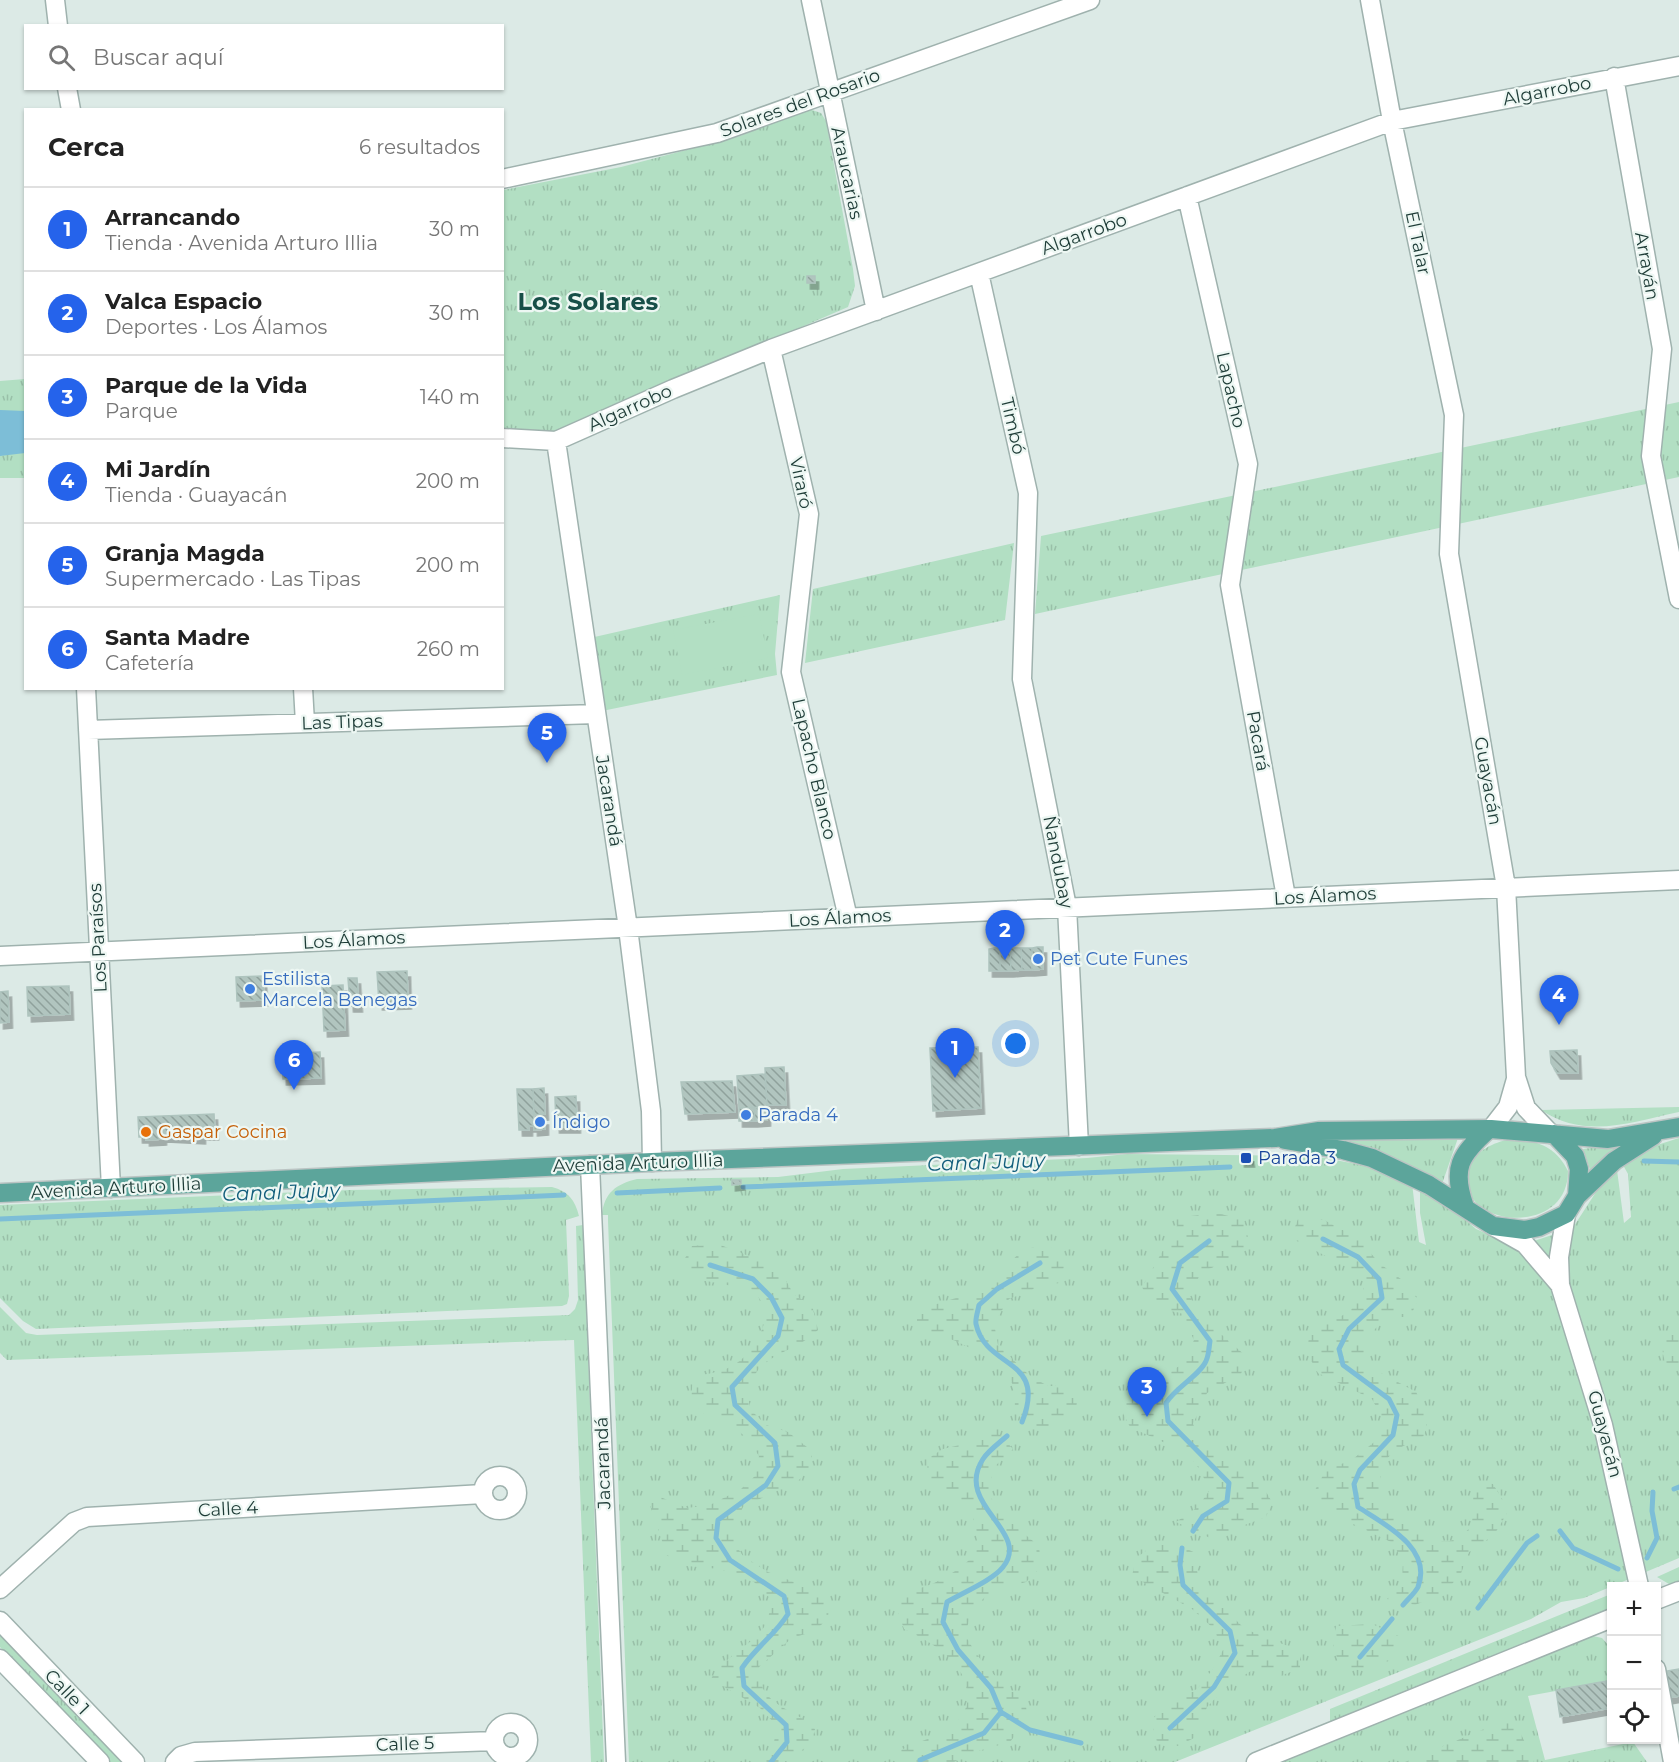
<!DOCTYPE html>
<html lang="es">
<meta charset="utf-8">
<style>
:root{--surface:#fff;--page:#f2f2f2;--text:#222;--muted:#767676;--line:#e0e0e0;--accent:#2563eb}
body{margin:0;font-family:Montserrat,sans-serif;background:var(--page);color:var(--text)}
.controls{position:absolute;right:18px;bottom:18px;display:grid;overflow:hidden;border-radius:0px;box-shadow:0 2px 4px #0004}
.controls button{width:54px;height:54px;display:grid;place-items:center;padding:0;border:0;border-bottom:2px solid var(--line);background:var(--surface);color:var(--text);font:30px sans-serif}
.you{position:absolute;left:1016px;top:1044px;width:21px;height:21px;margin:-15px;border:4px solid #fff;border-radius:50%;background:#1a73e8;box-shadow:0 0 0 9px #1a73e833}
.badge{display:grid;place-items:center;width:39px;height:39px;border-radius:50%;background:var(--accent);color:#fff;font-size:20px;font-weight:700}
.pin{position:absolute;translate:-50% -50px;filter:drop-shadow(0 2px 3px #0008)}
.pin::after{content:'';position:absolute;top:32px;width:21px;height:18px;background:inherit;clip-path:polygon(0 0,100% 0,50% 100%)}
.list{margin:0;padding:0;list-style:none}
h2{display:flex;justify-content:space-between;align-items:center;height:78px;margin:0;padding:0 24px;font-size:26px}
h2 small{font-size:20px;font-weight:400;color:var(--muted)}
.list li{display:grid;grid-template-columns:39px 1fr auto;gap:18px;align-items:center;box-sizing:border-box;height:84px;padding:0 24px;border-top:2px solid var(--line)}
.list b{display:block;font-size:22px;white-space:nowrap}
.list p{margin:0;font-size:20px;white-space:nowrap;color:var(--muted)}
.list em{font-size:20px;font-style:normal;color:var(--muted)}
.icon{flex:none;width:33px;height:33px;fill:none;stroke:currentColor;stroke-width:2;stroke-linecap:round;stroke-linejoin:round}
.map{position:relative;flex:none;width:1679px;height:1762px;overflow:hidden}
.search{position:absolute;background:var(--surface);box-shadow:0 2px 4px #0004;left:24px;top:24px;width:480px;height:66px;display:flex;align-items:center;gap:15px;box-sizing:border-box;padding:0 21px;border-radius:0px;color:var(--muted);font-size:22px}
.panel{position:absolute;background:var(--surface);box-shadow:0 2px 4px #0004;left:24px;top:108px;width:480px;height:582px;border-radius:0px}
.map>svg:first-child{display:block}
</style>
<div class="map">
<svg width="1679" height="1762" viewBox="0 0 1679 1762">
<defs>
<pattern id="grass-tufts" width="24" height="20" patternUnits="userSpaceOnUse" patternTransform="scale(1.5)"><rect width="24" height="20" fill="#b2dfc3"/><path d="M3 7l-1-3M5 7V3M7 7l1-3M15 17l-1-3M17 17v-4M19 17l1-3" fill="none" stroke="#99c0a8"/></pattern>
<pattern id="wetland-marsh" width="20" height="14" patternUnits="userSpaceOnUse" patternTransform="scale(1.5)"><rect width="20" height="14" fill="#b2dfc3"/><path d="M1 5h8M5 5V1M11 12h8M15 12V8" fill="none" stroke="#99c0a8"/></pattern>
<pattern id="building-back-hatch" width="6" height="6" patternUnits="userSpaceOnUse" patternTransform="scale(1.5)"><rect width="6" height="6" fill="#b1c5bf"/><path d="M-1 5l2 2M0 0l6 6M5-1l2 2" fill="none" stroke="#8fa19c"/></pattern>
<filter id="shadow"><feDropShadow dx="3.5" dy="6" stdDeviation="0" flood-color="#0004"/></filter>
</defs>
<rect width="100%" height="100%" fill="#dceae6"/>
<path fill="url(#grass-tufts)" d="M809,109L821,113L826,121L853,269L855,286L848,307L574,425L551,432H503V190L621,167L740,136Z
M25,379V478H0V381Z
M1679,402V477L1035,614L1041,536Z
M1014,543L1005,620L805,663L813,589Z
M780,595L775,654L777,675L602,711L590,638Z
M1679,1107V1112C1631,1122 1586,1140 1541,1110Z
M1458,1138L1442,1184L1410,1165L1337,1139Z
M1679,1138V1558L1584,1598L1561,1602L1531,1619L1175,1762H629L608,1221V1215H602C604,1193 616,1184 637,1179L778,1177L843,1169L1087,1158L1127,1154L1314,1156L1377,1168L1412,1183L1419,1242L1426,1245L1420,1213V1187L1453,1209L1476,1229L1516,1246L1543,1273L1569,1242L1574,1226L1596,1192L1617,1170L1624,1223L1631,1217L1628,1174L1623,1165L1651,1147Z
M1510,1139C1536,1140 1556,1146 1568,1171C1568,1242 1447,1225 1470,1167C1476,1150 1493,1143 1510,1139Z
M1620,1144L1624,1146L1591,1172L1583,1149Z
M552,1187C568,1191 575,1200 579,1216L566,1220L569,1296L567,1304L562,1306L36,1329L23,1321L0,1298V1205L349,1190Z
M583,1225L604,1762H591L574,1340L7,1360L0,1353V1307L26,1333L37,1335L569,1315L575,1309L578,1300L576,1226Z
M1552,1235V1257L1549,1258L1534,1241Z
M1679,1567V1583L1669,1584L1657,1577Z
M1611,1594V1610L1330,1726V1709Z
M0,1634L123,1762H109L0,1647Z
M1593,1636L1602,1638L1611,1648V1681L1528,1696L1545,1760L1633,1742L1647,1762H1277Z"/>
<path fill="url(#wetland-marsh)" d="M1217,1213L1244,1220L1249,1242L1238,1257L1204,1271L1188,1292L1197,1313L1247,1357L1241,1374L1207,1393L1193,1424L1203,1446L1262,1485L1272,1502L1266,1517L1210,1538L1176,1522L1198,1507L1209,1491L1201,1471L1187,1453L1130,1427L1120,1407L1134,1389L1157,1381L1185,1362L1194,1340L1181,1313L1153,1308L1142,1287L1182,1217Z
M1299,1216L1324,1220L1358,1238L1379,1263L1405,1282L1418,1300L1410,1317H1387L1365,1339V1364L1416,1392L1429,1416L1424,1436C1384,1454 1378,1459 1380,1505C1396,1519 1434,1552 1458,1538C1463,1535 1467,1530 1472,1526L1474,1482L1493,1484L1509,1510L1494,1535L1469,1552L1460,1576L1442,1594L1415,1605L1387,1599L1402,1584L1403,1560L1391,1542L1332,1514L1314,1492L1325,1471L1353,1459L1378,1439L1382,1418L1372,1399L1318,1373L1307,1353L1310,1329C1338,1318 1357,1315 1365,1283L1349,1268L1291,1238Z
M718,1244L779,1268L794,1295L812,1305L818,1330C803,1346 781,1350 763,1365C756,1370 752,1381 747,1388L750,1409L766,1425L788,1432L812,1451V1465L799,1480L743,1507L735,1525V1544L743,1556L768,1572L815,1590L829,1604L828,1618L815,1631L792,1638L759,1667C757,1707 794,1707 815,1729L811,1744L784,1762H763L774,1742L777,1726L760,1708L711,1679C725,1655 753,1646 766,1624C769,1618 770,1607 772,1600L754,1582L720,1569L687,1566L666,1555C661,1533 650,1514 648,1492L687,1508L710,1505L741,1489L755,1476L759,1456L747,1438L728,1423L705,1415L691,1400L693,1377C704,1374 716,1373 726,1369C750,1359 764,1334 767,1309L753,1290L696,1279L684,1269V1260L692,1246Z
M1040,1245L1057,1249L1065,1265L1059,1283L1039,1287L1009,1299L994,1323L998,1345L1030,1376L1048,1386H1067L1077,1401L1075,1417L1060,1425L1039,1431L1015,1413C1015,1401 1015,1387 1009,1376C1002,1364 966,1345 953,1340C940,1336 929,1335 917,1328V1310L969,1294L1003,1270L1021,1251Z
M1679,1325V1365H1667C1658,1347 1663,1338 1679,1325Z
M991,1425L1013,1449L992,1469L990,1497L1016,1527L1039,1546L1041,1567L1026,1582L991,1592L973,1608L965,1634C979,1663 999,1682 1025,1701L1028,1719L1010,1742L971,1753L954,1762H900L901,1750C916,1742 934,1738 948,1729C956,1725 965,1713 967,1704C972,1665 935,1644 904,1629L895,1603L905,1591C933,1588 955,1573 976,1554C981,1513 964,1497 928,1479L927,1459L943,1449L972,1442Z
M1174,1543L1200,1555L1197,1570L1199,1584L1245,1629L1300,1651V1669L1282,1675L1251,1671L1228,1685L1207,1707L1196,1737L1178,1746L1154,1740L1153,1719L1166,1703L1197,1689L1213,1669L1223,1650L1213,1628L1192,1609L1132,1576L1136,1558L1154,1545Z
M1372,1624L1405,1639L1392,1660L1360,1670L1341,1669L1333,1648L1336,1626Z
M1513,1717L1534,1762H1405Z"/>
<path fill="#b2dfc3" d="M759,614L768,658L682,675L673,630Z"/>
<path fill="#7dbed7" d="M0,410L25,411V453L0,456Z"/>
<g fill="none" stroke-linecap="round" stroke-linejoin="round">
<path stroke="#7dbed7" stroke-width="5" d="M1644,1161L1679,1162
M743,1187L1230,1167
M617,1193L720,1188
M0,1219L564,1195
M1323,1239L1358,1257L1379,1279L1382,1298L1349,1329L1339,1349L1343,1365L1389,1399L1397,1415L1393,1435L1360,1470L1354,1484L1358,1507C1384,1524 1433,1548 1418,1587C1415,1593 1407,1600 1403,1605
M710,1265L753,1279L771,1297L782,1318L778,1336L732,1387L735,1405L775,1443L778,1466L766,1485L718,1520L716,1538L730,1560L784,1596L788,1614C775,1635 756,1647 742,1668L744,1686L786,1725L787,1742L771,1762
M1022,1422C1048,1357 986,1370 976,1324C975,1319 978,1311 979,1305L997,1289L1040,1263
M1674,1489L1679,1487
M1193,1531L1203,1516L1227,1501L1229,1483L1168,1421L1166,1403C1176,1387 1200,1375 1206,1361C1209,1355 1209,1347 1210,1341L1172,1289L1180,1263L1209,1241
M1560,1531L1573,1548L1618,1569
M1647,1558L1657,1538L1652,1511L1653,1492
M1478,1608L1527,1543L1537,1536
M1360,1657L1392,1619
M1001,1712L1030,1730L1081,1743
M1170,1728L1214,1687L1235,1653L1230,1631L1183,1585L1180,1565L1182,1548
M920,1760L984,1733L1001,1712L991,1688L958,1650L943,1622L947,1602C962,1593 993,1580 1003,1567C1032,1531 953,1505 983,1459C988,1451 999,1443 1007,1436"/>
</g>
<path fill="url(#building-back-hatch)" stroke="#aec4be" stroke-width="1.5" filter="url(#shadow)" d="M807,276H815V283H807Z
M1037,947H1043V969L1032,970V948Z
M994,948H1000V971H989V949Z
M1000,948H1010L1011,971H1000Z
M1010,948H1021L1022,970L1011,971Z
M1021,948H1032V970H1022Z
M407,971L408,1003L379,1004L377,972Z
M263,976L264,1000L237,1001L236,977Z
M348,978H357L359,1006H350Z
M343,985L345,1030L324,1031L322,986Z
M69,986L70,1014L28,1016L27,987Z
M8,991L9,1022L0,1023V992Z
M978,1047L981,1108L933,1111L930,1048Z
M1577,1050L1578,1073H1557L1551,1063L1550,1051Z
M320,1052L321,1078L283,1079L282,1054Z
M784,1067L786,1105H767L765,1068Z
M765,1074L767,1107L739,1108L737,1076Z
M732,1081L735,1112L685,1114L681,1082Z
M544,1088L545,1114L534,1115L533,1089Z
M517,1089H533L534,1126H529V1130H519Z
M576,1096L577,1127H556L555,1097Z
M767,1107V1120L755,1121L754,1108Z
M739,1108H754L755,1121H739Z
M214,1114L215,1134H202V1138L163,1136V1139L146,1140V1137H139L138,1117Z
M534,1119H545V1129L534,1130Z
M1241,1156H1250L1251,1161H1241Z
M732,1180H741V1184L732,1185Z
M1679,1669V1696L1656,1700V1673Z
M1606,1681L1611,1708L1560,1717L1556,1690Z
M1606,1681H1612V1708H1611Z"/>
<g fill="none" stroke-linecap="round" stroke-linejoin="round">
<g stroke="#9fb2ae" stroke-width="21">
<path id="minor" d="M55,0L58,26
M811,0L876,311
M1370,0L1392,121L1454,415L1449,554L1506,887L1516,1077L1526,1108L1551,1134
M1614,77L1662,349L1651,456L1679,599
M67,88L71,110
M502,179L717,133L1090,0
M1187,196L1248,464L1230,585L1286,897
M979,273L1028,493L1022,679L1067,907L1079,1146
M771,349L809,514L791,672L848,918
M502,438L556,441L673,389L771,349L1392,121L1679,66
M556,441L628,928L651,1111L652,1162
M86,688L111,1188
M303,688L305,723
M88,730L596,714
M0,956L1679,880
M1491,1129L1508,1107L1516,1079
M590,1165L616,1762
M1566,1214L1559,1257L1560,1285L1603,1425L1639,1586
M1493,1226L1525,1244L1560,1285
M483 1493a17 17 0 1 1 34 0a17 17 0 1 1-34 0Z
M0,1589L74,1522L87,1517L483,1494
M1656,1600L1679,1591
M0,1621L135,1762
M0,1659L100,1762
M1656,1669L1673,1762
M494 1740a17 17 0 1 1 34 0a17 17 0 1 1-34 0Z
M175,1762L181,1756L195,1752L494,1741
M1256,1762L1612,1618"/>
</g>
<g stroke="#bbc4c3" stroke-width="21">
<path id="major" d="M1285,1140L1343,1150L1372,1158L1429,1185L1493,1226L1525,1230L1539,1227L1566,1214L1577,1196L1579,1169L1575,1156L1554,1134
M0,1193L652,1162L1275,1138L1319,1131L1491,1129L1608,1139L1679,1127
M1577,1196L1614,1161L1653,1136
M1465,1207C1451,1168 1460,1155 1489,1129"/>
</g>
<use href="#minor" stroke="#fff" stroke-width="18"/>
<use href="#major" stroke="#5ca59b" stroke-width="18"/>
</g>
<g fill="#3f7fe0" stroke="#edf7f3" stroke-width="2">
<circle cx="1038" cy="959" r="6"/>
<circle cx="250" cy="989" r="6"/>
<circle cx="746" cy="1115" r="6"/>
<circle cx="540" cy="1122" r="6"/>
</g>
<circle fill="#e8710a" stroke="#edf7f3" stroke-width="2" cx="146" cy="1132" r="6"/>
<rect fill="#1a4fb4" stroke="#edf7f3" stroke-width="2" x="1240" y="1152" width="12" height="12" rx="3"/>
<g text-anchor="middle" stroke-width="4.5" stroke-linejoin="round" paint-order="stroke">
<g font-size="18" fill="#1d3b36" stroke="#edf7f3">
<text transform="translate(1547 91) rotate(-11)" y="6">Algarrobo</text>
<text transform="translate(800 103) rotate(-20)" y="6">Solares del Rosario</text>
<text transform="translate(847 173) rotate(78)" y="6">Araucarias</text>
<text transform="translate(1084 234) rotate(-20)" y="6">Algarrobo</text>
<text transform="translate(1418 243) rotate(78)" y="6">El Talar</text>
<text transform="translate(1647 266) rotate(80)" y="6">Arrayán</text>
<text transform="translate(1231 390) rotate(77)" y="6">Lapacho</text>
<text transform="translate(630 408) rotate(-24)" y="6">Algarrobo</text>
<text transform="translate(1013 426) rotate(77)" y="6">Timbó</text>
<text transform="translate(801 483) rotate(78)" y="6">Viraró</text>
<text transform="translate(342 722) rotate(-2)" y="6">Las Tipas</text>
<text transform="translate(1258 741) rotate(80)" y="6">Pacará</text>
<text transform="translate(814 769) rotate(77)" y="6">Lapacho Blanco</text>
<text transform="translate(1488 781) rotate(80)" y="6">Guayacán</text>
<text transform="translate(609 801) rotate(81)" y="6">Jacarandá</text>
<text transform="translate(1058 862) rotate(79)" y="6">Ñandubay</text>
<text transform="translate(1325 896) rotate(-3)" y="6">Los Álamos</text>
<text transform="translate(840 918) rotate(-3)" y="6">Los Álamos</text>
<text transform="translate(98 938) rotate(-93)" y="6">Los Paraísos</text>
<text transform="translate(354 940) rotate(-3)" y="6">Los Álamos</text>
<text transform="translate(638 1163) rotate(-2)" y="6">Avenida Arturo Illia</text>
<text transform="translate(116 1188) rotate(-3)" y="6">Avenida Arturo Illia</text>
<text transform="translate(1605 1434) rotate(75)" y="6">Guayacán</text>
<text transform="translate(603 1463) rotate(-92)" y="6">Jacarandá</text>
<text transform="translate(228 1509) rotate(-3)" y="6">Calle 4</text>
<text transform="translate(67 1692) rotate(46)" y="6">Calle 1</text>
<text transform="translate(405 1744) rotate(-2)" y="6">Calle 5</text>
</g>
<g font-size="18" fill="#366cbe" stroke="#edf7f3" text-anchor="start">
<text x="1050" y="965">Pet Cute Funes</text>
<text x="262" y="985">Estilista<tspan x="262" dy="21">Marcela Benegas</tspan></text>
<text x="758" y="1121">Parada 4</text>
<text x="552" y="1128">Índigo</text>
</g>
<g font-size="18" fill="#c56008" stroke="#edf7f3" text-anchor="start">
<text x="158" y="1138">Gaspar Cocina</text>
</g>
<g font-size="18" fill="#164399" stroke="#edf7f3" text-anchor="start">
<text x="1258" y="1164">Parada 3</text>
</g>
<g font-size="20" font-style="italic" fill="#125e7c" stroke="#edf7f3">
<text transform="translate(986 1162) rotate(-2)" y="7">Canal Jujuy</text>
<text transform="translate(281 1192) rotate(-2)" y="7">Canal Jujuy</text>
</g>
<g font-size="24" font-weight="bold" fill="#174f48" stroke="#edf7f3">
<text x="588" y="310">Los Solares</text>
</g>
</g>
</svg>
<div class="controls">
<button>+</button>
<button>−</button>
<button><svg class="icon" aria-label="locate" viewBox="0 0 24 24"><circle cx="12" cy="12" r="6"/><path d="M12 2v4M12 18v4M2 12h4M18 12h4"/></svg></button>
</div>
<div class="you"></div>
<div class="pin badge" style="left:955px;top:1078px">1</div>
<div class="pin badge" style="left:1005px;top:960px">2</div>
<div class="pin badge" style="left:1147px;top:1417px">3</div>
<div class="pin badge" style="left:1559px;top:1025px">4</div>
<div class="pin badge" style="left:547px;top:763px">5</div>
<div class="pin badge" style="left:294px;top:1090px">6</div>
<div class="search"><svg class="icon" aria-label="search" viewBox="0 0 24 24"><circle cx="10" cy="10" r="6"/><path d="M15 15l6 6"/></svg>Buscar aquí</div>
<section class="panel">
<h2>Cerca<small>6 resultados</small></h2>
<ul class="list">
<li><span class="badge">1</span><div><b>Arrancando</b><p>Tienda · Avenida Arturo Illia</p></div><em>30 m</em></li>
<li><span class="badge">2</span><div><b>Valca Espacio</b><p>Deportes · Los Álamos</p></div><em>30 m</em></li>
<li><span class="badge">3</span><div><b>Parque de la Vida</b><p>Parque</p></div><em>140 m</em></li>
<li><span class="badge">4</span><div><b>Mi Jardín</b><p>Tienda · Guayacán</p></div><em>200 m</em></li>
<li><span class="badge">5</span><div><b>Granja Magda</b><p>Supermercado · Las Tipas</p></div><em>200 m</em></li>
<li><span class="badge">6</span><div><b>Santa Madre</b><p>Cafetería</p></div><em>260 m</em></li>
</ul>
</section>
</div>
